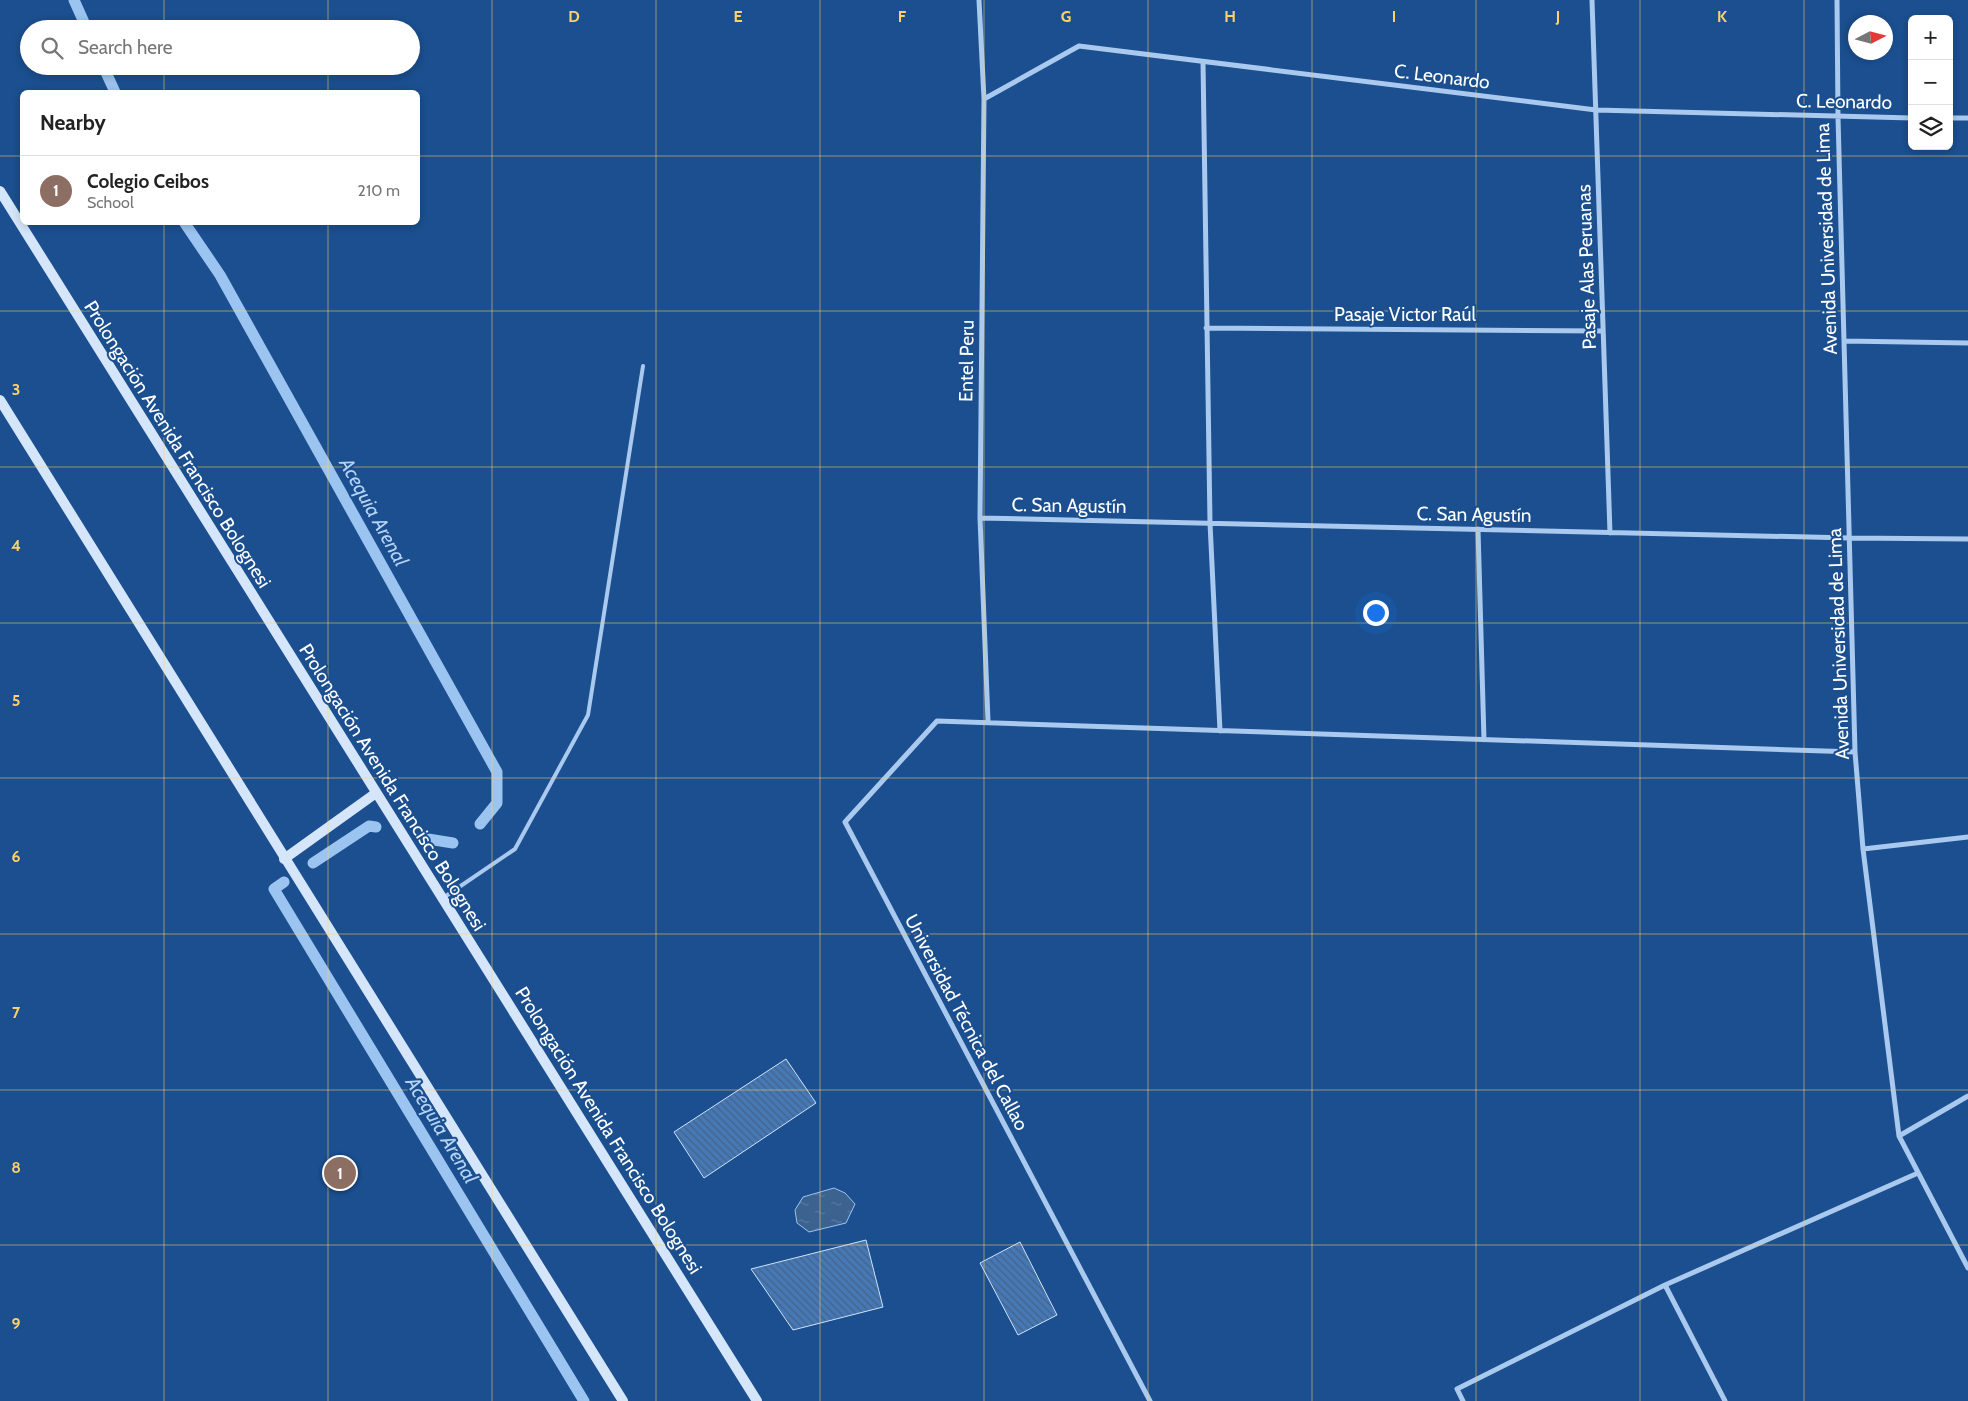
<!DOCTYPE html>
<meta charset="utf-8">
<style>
:root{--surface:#fff;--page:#f2f2f2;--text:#222;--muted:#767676;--line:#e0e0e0;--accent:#db2777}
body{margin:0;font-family:Cabin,sans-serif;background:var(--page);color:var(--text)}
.controls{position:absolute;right:15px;top:15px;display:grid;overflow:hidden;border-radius:8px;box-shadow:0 2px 8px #0003}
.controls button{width:45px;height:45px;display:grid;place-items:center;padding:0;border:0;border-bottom:1px solid var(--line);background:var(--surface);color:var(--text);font:25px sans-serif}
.compass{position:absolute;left:1848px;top:15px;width:45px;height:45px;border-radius:50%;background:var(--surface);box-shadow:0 2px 8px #0003;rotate:84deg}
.you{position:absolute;left:1375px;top:612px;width:18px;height:18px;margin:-12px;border:4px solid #fff;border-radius:50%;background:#1a73e8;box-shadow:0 0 0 8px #1a73e833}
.badge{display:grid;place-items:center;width:32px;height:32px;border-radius:50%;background:var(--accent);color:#fff;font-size:16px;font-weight:700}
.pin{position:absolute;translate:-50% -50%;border:2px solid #fff;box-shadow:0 1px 5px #0006}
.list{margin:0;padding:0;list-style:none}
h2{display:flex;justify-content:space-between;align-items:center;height:65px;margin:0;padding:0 20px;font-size:21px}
h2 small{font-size:16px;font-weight:400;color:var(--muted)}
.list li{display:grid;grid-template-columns:32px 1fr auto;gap:15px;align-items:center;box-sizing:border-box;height:70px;padding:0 20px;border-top:1px solid var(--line)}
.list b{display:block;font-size:19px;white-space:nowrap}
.list p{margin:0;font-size:16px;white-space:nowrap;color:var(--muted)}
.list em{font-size:16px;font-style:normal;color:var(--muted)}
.icon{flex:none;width:28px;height:28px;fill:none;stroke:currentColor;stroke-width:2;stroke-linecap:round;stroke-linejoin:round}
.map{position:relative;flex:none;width:1968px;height:1401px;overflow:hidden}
.search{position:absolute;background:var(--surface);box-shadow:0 2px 8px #0003;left:20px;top:20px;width:400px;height:55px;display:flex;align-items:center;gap:12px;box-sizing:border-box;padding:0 18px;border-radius:28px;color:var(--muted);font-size:19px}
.panel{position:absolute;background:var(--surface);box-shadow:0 2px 8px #0003;left:20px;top:90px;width:400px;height:135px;border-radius:8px}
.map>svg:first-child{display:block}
</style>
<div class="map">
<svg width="1968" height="1401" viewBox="0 0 1968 1401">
<defs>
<pattern id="water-ripples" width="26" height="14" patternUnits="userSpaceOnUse" patternTransform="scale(1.25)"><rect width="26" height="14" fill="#3c6290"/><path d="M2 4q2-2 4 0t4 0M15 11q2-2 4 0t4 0" fill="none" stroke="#597aa1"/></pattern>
<pattern id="building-back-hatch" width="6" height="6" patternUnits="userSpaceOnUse" patternTransform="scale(1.25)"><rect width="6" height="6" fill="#4478b7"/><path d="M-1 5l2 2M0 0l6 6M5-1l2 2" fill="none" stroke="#486282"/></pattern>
</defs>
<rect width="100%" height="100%" fill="#1b4f8f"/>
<path fill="url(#water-ripples)" stroke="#9cc4f0" d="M834,1188L845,1193L855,1204L846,1223L809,1232L797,1223L795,1210L803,1197Z"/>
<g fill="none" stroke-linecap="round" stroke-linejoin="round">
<path stroke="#9cc4f0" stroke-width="11" d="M74,0L87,29
M103,66L115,92
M184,222L220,275L497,772V803L480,824
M428,839L453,843
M313,863L369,826L376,827
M284,882L274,889L584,1401"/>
</g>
<path fill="url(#building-back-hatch)" stroke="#cfe3fa" d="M786,1059L816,1103L704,1178L674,1132Z
M866,1240L883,1307L793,1330L751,1269Z
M1020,1242L1057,1315L1018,1335L980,1263Z"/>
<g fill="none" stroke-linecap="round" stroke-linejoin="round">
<path stroke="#a9c9ee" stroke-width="4" d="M443,898L515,849L588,715L643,366"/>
<path stroke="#a9c9ee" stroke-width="5" d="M979,0L984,99L980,518L988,721
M1592,0L1610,533
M1837,0L1838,117L1855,752L1863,849L1899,1136L1968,1268
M1203,62L1210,523L1220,731
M984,99L1079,46L1596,110L1912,118
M1949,118H1968
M1206,328L1603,331
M1844,341L1968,343
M980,518L1850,538L1968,539
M1478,529L1484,740
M1863,849L1968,837
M1899,1136L1968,1096
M1665,1285L1725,1401
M1150,1401L845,822L937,721L1855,752
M1463,1401L1457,1389L1665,1285L1918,1173"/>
<path stroke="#d6e6fa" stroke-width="10" d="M0,191L757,1401
M0,400L623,1401
M284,859L376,793"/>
</g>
<path fill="none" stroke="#ffd166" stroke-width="1" stroke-opacity="0.55" d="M164,0V29M328,0V29M492,0V1401M656,0V1401M820,0V1401M984,0V1401M1148,0V1401M1312,0V1401M1476,0V1401M1640,0V1401M1804,0V1401M164,66V92M328,66V92M0,156H22M418,156H1968M164,222V1401M328,222V1401M0,311H1968M0,467H1968M0,623H1968M0,778H1968M0,934H1968M0,1090H1968M0,1245H1968"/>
<g text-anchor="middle" stroke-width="4" stroke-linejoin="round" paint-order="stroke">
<g font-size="19" fill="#fff" stroke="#1b4f8f">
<text transform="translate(1442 76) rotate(7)" y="7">C. Leonardo</text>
<text transform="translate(1844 101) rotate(1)" y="7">C. Leonardo</text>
<text transform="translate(1826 239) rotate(-92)" y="7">Avenida Universidad de Lima</text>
<text transform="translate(1586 267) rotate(-92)" y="7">Pasaje Alas Peruanas</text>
<text x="1405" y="321">Pasaje Victor Raúl</text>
<text transform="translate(966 361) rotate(-89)" y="7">Entel Peru</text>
<text transform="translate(178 444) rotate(58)" y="7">Prolongación Avenida Francisco Bolognesi</text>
<text transform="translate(1069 505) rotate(1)" y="7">C. San Agustín</text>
<text transform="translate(1474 514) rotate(1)" y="7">C. San Agustín</text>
<text transform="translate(1838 644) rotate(-92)" y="7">Avenida Universidad de Lima</text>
<text transform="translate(393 787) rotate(58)" y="7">Prolongación Avenida Francisco Bolognesi</text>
<text transform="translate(967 1022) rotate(62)" y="7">Universidad Técnica del Callao</text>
<text transform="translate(609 1130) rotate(58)" y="7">Prolongación Avenida Francisco Bolognesi</text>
</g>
<g font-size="20" font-style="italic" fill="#b5d3f5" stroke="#1b4f8f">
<text transform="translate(374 512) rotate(61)" y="7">Acequia Arenal</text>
<text transform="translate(442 1130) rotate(59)" y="7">Acequia Arenal</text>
</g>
</g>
<g font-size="16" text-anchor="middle" font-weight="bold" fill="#ffd166" stroke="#1b4f8f" stroke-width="4" stroke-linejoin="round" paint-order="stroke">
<text x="574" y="22">D</text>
<text x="738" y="22">E</text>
<text x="902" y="22">F</text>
<text x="1066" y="22">G</text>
<text x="1230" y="22">H</text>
<text x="1394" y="22">I</text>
<text x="1558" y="22">J</text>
<text x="1722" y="22">K</text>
<text x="16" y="395">3</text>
<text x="16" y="551">4</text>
<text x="16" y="706">5</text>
<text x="16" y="862">6</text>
<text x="16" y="1018">7</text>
<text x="16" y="1173">8</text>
<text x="16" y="1329">9</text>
</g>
</svg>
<div class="controls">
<button>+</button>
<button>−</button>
<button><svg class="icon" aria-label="layers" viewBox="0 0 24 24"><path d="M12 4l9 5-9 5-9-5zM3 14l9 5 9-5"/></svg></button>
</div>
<svg class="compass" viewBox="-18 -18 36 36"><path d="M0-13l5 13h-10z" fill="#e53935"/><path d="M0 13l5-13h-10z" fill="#767676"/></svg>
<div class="you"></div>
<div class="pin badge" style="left:340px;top:1173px;background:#8d6e63">1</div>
<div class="search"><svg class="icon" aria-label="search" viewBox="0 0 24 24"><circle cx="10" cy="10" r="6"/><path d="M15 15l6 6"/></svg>Search here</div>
<section class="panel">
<h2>Nearby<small></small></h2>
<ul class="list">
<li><span class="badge" style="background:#8d6e63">1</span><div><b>Colegio Ceibos</b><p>School</p></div><em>210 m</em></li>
</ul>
</section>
</div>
